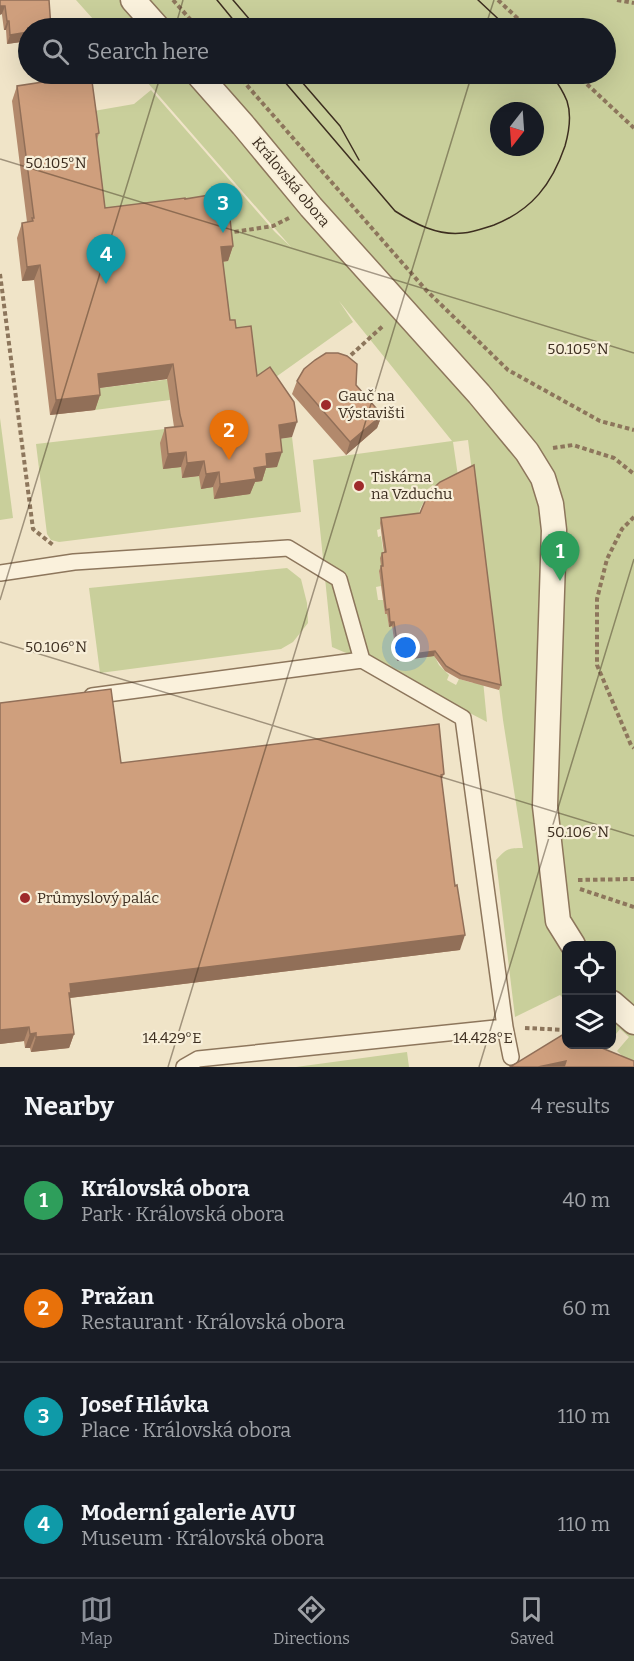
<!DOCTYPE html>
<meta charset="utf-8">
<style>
:root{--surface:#171b24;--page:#242831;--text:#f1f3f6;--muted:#9ea1a6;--line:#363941;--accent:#8c9099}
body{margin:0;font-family:Bitter,serif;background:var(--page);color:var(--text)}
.controls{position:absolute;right:18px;bottom:18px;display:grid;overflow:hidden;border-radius:12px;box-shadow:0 6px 24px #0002}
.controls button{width:54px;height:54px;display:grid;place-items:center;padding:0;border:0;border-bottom:2px solid var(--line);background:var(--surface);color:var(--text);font:30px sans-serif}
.compass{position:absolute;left:490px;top:102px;width:54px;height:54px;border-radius:50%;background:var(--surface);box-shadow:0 6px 24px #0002;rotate:197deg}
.you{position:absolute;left:406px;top:648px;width:21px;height:21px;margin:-15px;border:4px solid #fff;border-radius:50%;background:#1a73e8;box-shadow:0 0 0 9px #1a73e833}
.badge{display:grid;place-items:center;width:39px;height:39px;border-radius:50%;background:var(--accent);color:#fff;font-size:20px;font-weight:700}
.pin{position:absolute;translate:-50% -50px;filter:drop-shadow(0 2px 3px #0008)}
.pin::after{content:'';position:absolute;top:32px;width:21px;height:18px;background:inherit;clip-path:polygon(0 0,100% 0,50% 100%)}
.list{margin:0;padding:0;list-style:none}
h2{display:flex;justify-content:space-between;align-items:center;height:78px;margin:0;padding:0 24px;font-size:26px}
h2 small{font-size:20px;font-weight:400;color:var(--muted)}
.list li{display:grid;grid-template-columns:39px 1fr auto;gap:18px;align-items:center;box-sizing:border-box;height:108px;padding:0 24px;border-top:2px solid var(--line)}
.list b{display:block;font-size:22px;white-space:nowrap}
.list p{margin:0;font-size:20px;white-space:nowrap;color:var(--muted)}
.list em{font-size:20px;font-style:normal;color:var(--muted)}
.icon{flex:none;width:33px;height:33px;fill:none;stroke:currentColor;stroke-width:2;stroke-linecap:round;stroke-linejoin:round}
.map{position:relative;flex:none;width:634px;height:1067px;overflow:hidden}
.search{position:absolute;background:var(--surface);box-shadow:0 6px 24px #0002;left:18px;right:18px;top:18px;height:66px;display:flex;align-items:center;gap:15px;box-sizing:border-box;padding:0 21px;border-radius:33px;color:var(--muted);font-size:22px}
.sheet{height:510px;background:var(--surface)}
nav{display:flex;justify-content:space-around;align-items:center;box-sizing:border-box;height:84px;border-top:2px solid var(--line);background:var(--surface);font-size:16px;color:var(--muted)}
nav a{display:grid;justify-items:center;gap:3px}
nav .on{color:var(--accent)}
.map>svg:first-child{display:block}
</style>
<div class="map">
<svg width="634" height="1067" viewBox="0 0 634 1067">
<rect width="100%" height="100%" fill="#f0e4c8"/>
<path fill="#c9cf9b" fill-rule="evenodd" d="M76,0H634V1067L617,1051L629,1037L620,1029L612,1039V945H566V1001L560,995L515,1017L496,860C506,849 508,848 523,848L503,720L468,440L453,442L459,483L436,489L433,485L424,492L427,496L420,509L418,518L380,523V529L377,530L378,537L381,536L384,557L382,571H379L381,586L376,587L378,600H383L385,614H387L389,626H392L395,647L392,648L393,655H396L398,661L434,655L439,665L449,675L447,680L456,685L459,679L473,683L483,680L487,722L393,673L332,647L313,460L452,441L339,301L353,322L266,384L170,399V400L95,410L92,389L195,376L231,343L215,262L228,261L99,223L88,112L134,104L151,90L275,232L291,247L140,74H606V28H101ZM499,111H535V147H499Z
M0,418L13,518L0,520Z
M242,420L181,467L182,478L199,476L249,483L273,440L292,437L301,512L59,542L51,540L47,534L36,444Z
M287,568L301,579L307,603L308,623L293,642L281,649L100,673L89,588Z
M407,1052L409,1067H296Z"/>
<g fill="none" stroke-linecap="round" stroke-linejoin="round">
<g stroke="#8d765c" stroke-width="18">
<path id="service" d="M0,573L74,562L288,548L339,579L362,660L92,696
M362,660L463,718L505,1027L511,1057
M184,1067L198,1059L505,1027"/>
</g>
<g stroke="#8d765c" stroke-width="27">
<path id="pedestrian" d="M133,0L158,28
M198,74L243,125L311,207L479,394L527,452L543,478L551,504L554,530L545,806L558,921L573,945
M612,1003L634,1022"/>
</g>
<path stroke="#8d765c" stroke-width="4" stroke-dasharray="4.5 3" stroke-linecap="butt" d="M173,0L198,28
M498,0L528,28
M617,0L634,3
M237,74L426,290L508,370L600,421L634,430
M576,74L634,128
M227,233L273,226L289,218
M0,274L33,529L53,545
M351,355L384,325
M553,448L573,445L614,458L634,474
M634,517L622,529L607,559L597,599V665L631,745L634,748
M578,880L634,879
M580,889L634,907
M525,1028L566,1030"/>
<use href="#service" stroke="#faf1dc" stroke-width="15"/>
<use href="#pedestrian" stroke="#faf1dc" stroke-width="24"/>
<path stroke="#3d2e20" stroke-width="1.5" d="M217,0L240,28
M233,0L257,28
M478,0L508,28
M278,74L395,211C415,224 438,236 463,233C474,232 484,228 494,225C532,210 552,184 565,146C569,132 572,116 567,101C563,91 557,82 551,74
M295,74L340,126L359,160"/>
</g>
<path fill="#b2896c" d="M0,0L28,28V41L7,44L6,30H4Z
M66,74H91L99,133L97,140L105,208L185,199L233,246L228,261L223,262L230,320L236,328L257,376L292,437L281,438L277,467L266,468L262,481L255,482L250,494L214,499L213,487L201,489L199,476L182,478L181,467L163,469L160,443L165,428L174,427L167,379L99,388L100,395L95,410L50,415L34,280L22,281L17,238L22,223L27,222L12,101L17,86L64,79Z
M297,381L356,385L382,415L377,428L346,455L292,394Z
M381,518L501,685L499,690L459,679L445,671L434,656L397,661L392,626L389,627L387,614H385L379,571L381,566L380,558L382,553H384L380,523Z
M0,703L121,763L444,774L441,781L460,950L70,998L74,1034L69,1048L31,1052L30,1048H25L24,1041L0,1044Z"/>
<path fill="#916f58" d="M0,6H5L2,14L0,15Z
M7,21H9L6,30H4Z
M28,32V41L7,44L10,35Z
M233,246L228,261L215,262L221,247Z
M40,265L34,280L22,281L27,267Z
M173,364L167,379L92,389L98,374Z
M100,395L95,410L50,415L56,400Z
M382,415L377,428L346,455L350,442Z
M297,422L292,437L273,440L279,425Z
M186,452L181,467L163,469L168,454Z
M282,452L277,467L266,468L262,481L255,482L250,494L214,499L220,484L254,468L266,454Z
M204,461L199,476L182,478L187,463Z
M219,472L213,487L201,489L206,474Z
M390,622H394L392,626L389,627Z
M435,651L434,656L397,661L399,656Z
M465,935L460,950L69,998L70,984Z
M29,1027L24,1041L0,1044V1030Z
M36,1033L30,1048H25L30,1034Z
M74,1034L69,1048L31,1052L36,1037Z
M598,1044H606L592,1060Z
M566,1061L564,1067H538Z"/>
<path fill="#cf9f7d" stroke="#916f58" stroke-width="1.5" d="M0,0H49L51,28H28V32L10,35L9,21H7L5,6H0Z
M69,74H91L99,133L96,134L105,208L185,198V199L227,192L233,246L221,247L230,320H235L236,328L251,326L257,376L270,367L294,402L297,422L279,425L282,452L266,454L267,466L254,468L256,479L220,484L219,472L206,474L204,461L187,463L186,452L168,454L165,428L183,426L180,415L173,364L98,374L100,395L56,400L40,265L27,267L22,223L33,221L32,218H34L17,86L69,78Z
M326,353H338L347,356L357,364L356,385L382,415L350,442L297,381L304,369L315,360Z
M474,465L501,685L461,675L446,666L435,651L399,656L394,622H390L389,609L386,610L381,566H383L382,553L386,552L381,518L420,513L429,492L440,482Z
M111,689L121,763L439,724L444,774L441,775L455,886L457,885L465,935L70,984L71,993H69L74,1034L36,1037V1033L30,1034L29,1027L0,1030V703Z
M567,1032V1044H598L597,1046L634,1061V1067H564L566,1061L538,1067H510Z"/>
<path fill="none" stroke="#3d2e20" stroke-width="1.5" stroke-opacity="0.45" d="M175,28L183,0M485,28L494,0M0,159L634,353M0,600L161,74M0,642L634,836M168,1067L472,74M479,1067L634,559"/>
<g fill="#9e2a2b" stroke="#f7eed8" stroke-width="2">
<circle cx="326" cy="405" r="6"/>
<circle cx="359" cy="486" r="6"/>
<circle cx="25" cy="898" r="6"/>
</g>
<g text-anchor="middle" stroke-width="4.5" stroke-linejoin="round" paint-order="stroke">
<g font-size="15" fill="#3d2e20" stroke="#f7eed8">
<text transform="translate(291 182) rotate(50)" y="5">Královská obora</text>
</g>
<g font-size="15" fill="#3d2e20" stroke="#f7eed8" text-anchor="start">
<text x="338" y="401">Gauč na<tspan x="338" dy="17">Výstavišti</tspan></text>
<text x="371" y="482">Tiskárna<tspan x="371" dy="17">na Vzduchu</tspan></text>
<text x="37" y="903">Průmyslový palác</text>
</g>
</g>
<g font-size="15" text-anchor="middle" fill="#3d2e20" stroke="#f7eed8" stroke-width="4.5" stroke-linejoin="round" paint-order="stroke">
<text x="56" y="168">50.105°N</text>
<text x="578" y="354">50.105°N</text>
<text x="56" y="652">50.106°N</text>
<text x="578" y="837">50.106°N</text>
<text x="172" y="1043">14.429°E</text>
<text x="483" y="1043">14.428°E</text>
</g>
</svg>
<div class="controls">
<button><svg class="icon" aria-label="locate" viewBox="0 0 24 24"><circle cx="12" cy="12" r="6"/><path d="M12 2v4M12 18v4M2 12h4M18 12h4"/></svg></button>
<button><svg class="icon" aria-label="layers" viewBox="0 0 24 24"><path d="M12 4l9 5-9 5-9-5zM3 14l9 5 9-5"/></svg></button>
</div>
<svg class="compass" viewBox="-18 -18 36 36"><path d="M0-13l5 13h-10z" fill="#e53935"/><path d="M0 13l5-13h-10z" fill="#9ea1a6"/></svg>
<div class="you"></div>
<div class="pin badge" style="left:560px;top:581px;background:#2e9e5b">1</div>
<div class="pin badge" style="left:229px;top:460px;background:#e8710a">2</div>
<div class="pin badge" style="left:223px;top:233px;background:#0f9aa8">3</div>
<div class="pin badge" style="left:106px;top:284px;background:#0f9aa8">4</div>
<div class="search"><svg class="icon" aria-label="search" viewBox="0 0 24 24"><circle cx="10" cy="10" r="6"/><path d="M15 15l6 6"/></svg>Search here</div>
</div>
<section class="sheet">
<h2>Nearby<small>4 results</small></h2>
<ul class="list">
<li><span class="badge" style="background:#2e9e5b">1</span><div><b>Královská obora</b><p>Park · Královská obora</p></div><em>40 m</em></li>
<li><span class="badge" style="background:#e8710a">2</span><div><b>Pražan</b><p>Restaurant · Královská obora</p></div><em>60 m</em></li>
<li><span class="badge" style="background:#0f9aa8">3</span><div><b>Josef Hlávka</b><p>Place · Královská obora</p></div><em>110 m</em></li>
<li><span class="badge" style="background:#0f9aa8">4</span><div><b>Moderní galerie AVU</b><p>Museum · Královská obora</p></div><em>110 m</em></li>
</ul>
</section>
<nav>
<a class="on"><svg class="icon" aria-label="map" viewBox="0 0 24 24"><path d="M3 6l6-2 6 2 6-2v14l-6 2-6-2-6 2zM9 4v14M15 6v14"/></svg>Map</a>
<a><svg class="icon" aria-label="directions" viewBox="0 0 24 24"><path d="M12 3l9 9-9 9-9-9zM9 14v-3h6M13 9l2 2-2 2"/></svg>Directions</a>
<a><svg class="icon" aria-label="saved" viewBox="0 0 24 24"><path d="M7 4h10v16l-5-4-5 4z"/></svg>Saved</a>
</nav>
